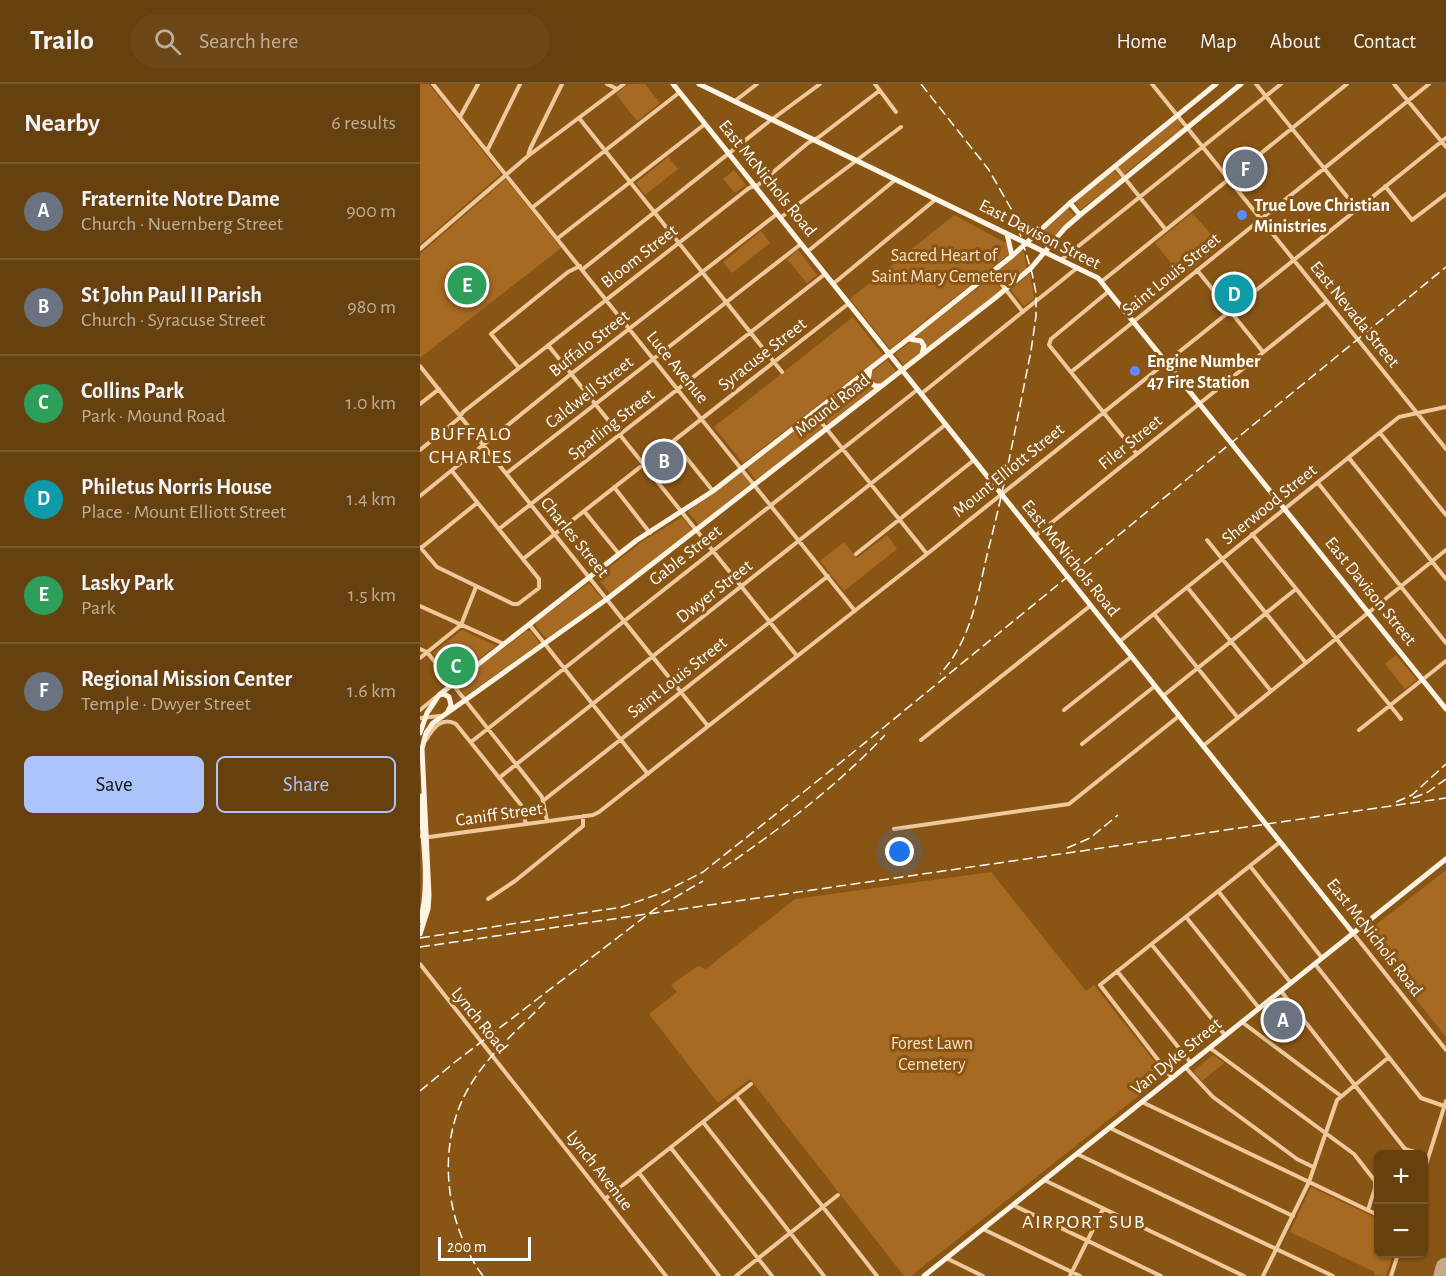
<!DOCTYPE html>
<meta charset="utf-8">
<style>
:root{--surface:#67400f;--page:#6d4718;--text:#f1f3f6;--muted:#bdaf9e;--line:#7a592f;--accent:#adc4fa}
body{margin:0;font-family:"Alegreya Sans",sans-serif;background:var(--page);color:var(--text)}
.controls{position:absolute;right:18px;bottom:18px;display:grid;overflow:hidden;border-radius:9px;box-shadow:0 2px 4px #0004}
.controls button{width:54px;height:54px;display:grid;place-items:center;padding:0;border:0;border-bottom:2px solid var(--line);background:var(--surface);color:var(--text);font:30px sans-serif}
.scale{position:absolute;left:18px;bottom:15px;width:93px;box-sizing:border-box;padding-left:6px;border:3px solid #fff;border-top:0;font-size:16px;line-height:21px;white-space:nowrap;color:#fff;-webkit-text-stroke:4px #895514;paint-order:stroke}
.you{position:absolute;left:480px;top:768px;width:21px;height:21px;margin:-15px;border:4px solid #fff;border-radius:50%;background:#1a73e8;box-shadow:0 0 0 9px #1a73e833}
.badge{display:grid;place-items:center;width:39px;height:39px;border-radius:50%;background:var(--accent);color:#fff;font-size:20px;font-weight:700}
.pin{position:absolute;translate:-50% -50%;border:3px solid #fff;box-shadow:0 2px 6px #0006}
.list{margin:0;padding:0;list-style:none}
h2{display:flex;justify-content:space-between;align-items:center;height:78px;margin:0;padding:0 24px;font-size:26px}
h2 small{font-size:20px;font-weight:400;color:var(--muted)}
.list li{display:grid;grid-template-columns:39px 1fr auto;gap:18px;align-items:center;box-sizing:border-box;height:96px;padding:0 24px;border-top:2px solid var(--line)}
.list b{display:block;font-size:22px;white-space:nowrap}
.list p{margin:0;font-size:20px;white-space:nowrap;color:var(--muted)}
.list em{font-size:20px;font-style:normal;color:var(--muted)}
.actions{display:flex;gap:12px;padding:18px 24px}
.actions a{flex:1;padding:14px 0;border:2px solid var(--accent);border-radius:9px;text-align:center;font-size:21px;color:var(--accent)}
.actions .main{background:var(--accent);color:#111}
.icon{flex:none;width:33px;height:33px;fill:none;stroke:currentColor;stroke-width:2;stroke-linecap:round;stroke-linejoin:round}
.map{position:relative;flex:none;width:1026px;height:1192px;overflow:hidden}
header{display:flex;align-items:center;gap:36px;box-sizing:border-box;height:84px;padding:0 30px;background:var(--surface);border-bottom:2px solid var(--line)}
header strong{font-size:28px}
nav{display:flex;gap:33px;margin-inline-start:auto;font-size:21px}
.search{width:420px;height:54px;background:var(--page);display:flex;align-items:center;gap:15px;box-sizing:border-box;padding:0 21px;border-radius:33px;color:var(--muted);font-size:22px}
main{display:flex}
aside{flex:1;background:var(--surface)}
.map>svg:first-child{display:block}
</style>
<header>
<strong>Trailo</strong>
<div class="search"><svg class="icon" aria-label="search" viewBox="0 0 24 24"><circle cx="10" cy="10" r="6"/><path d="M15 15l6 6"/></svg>Search here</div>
<nav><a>Home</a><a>Map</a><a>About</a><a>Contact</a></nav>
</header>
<main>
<aside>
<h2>Nearby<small>6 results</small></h2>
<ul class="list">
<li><span class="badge" style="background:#6b7280">A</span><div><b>Fraternite Notre Dame</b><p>Church · Nuernberg Street</p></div><em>900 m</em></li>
<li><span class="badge" style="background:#6b7280">B</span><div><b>St John Paul II Parish</b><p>Church · Syracuse Street</p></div><em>980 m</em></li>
<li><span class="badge" style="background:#2e9e5b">C</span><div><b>Collins Park</b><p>Park · Mound Road</p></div><em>1.0 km</em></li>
<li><span class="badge" style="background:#0f9aa8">D</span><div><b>Philetus Norris House</b><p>Place · Mount Elliott Street</p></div><em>1.4 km</em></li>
<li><span class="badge" style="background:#2e9e5b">E</span><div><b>Lasky Park</b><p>Park</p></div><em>1.5 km</em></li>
<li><span class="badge" style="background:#6b7280">F</span><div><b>Regional Mission Center</b><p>Temple · Dwyer Street</p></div><em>1.6 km</em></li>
</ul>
<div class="actions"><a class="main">Save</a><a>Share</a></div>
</aside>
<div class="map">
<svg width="1026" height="1192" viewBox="0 0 1026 1192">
<rect width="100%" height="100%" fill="#895514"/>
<path fill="#a76a23" d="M0,0H9L81,90L0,160Z
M208,0H225L240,19L217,37L196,10Z
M756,36H758L763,44L757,38L762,45L704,90L699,84L700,81Z
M248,73L258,85L225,111L216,99Z
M314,86L326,101L315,109L303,95Z
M694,87L701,93L700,96L660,126L655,118Z
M86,95L141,164L0,274V170Z
M648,124L655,132L626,161L613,157Z
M772,129L801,161L762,193L735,159Z
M534,131L586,159L589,170L470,265L430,215Z
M341,147L350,159L312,189L303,178Z
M378,166L397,191L387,199L367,175Z
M603,166L607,184L586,201L576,189Z
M610,189L614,214L604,222L591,206Z
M572,193L581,205L571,214L506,264L496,251Z
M433,233L463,271L323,379L294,343Z
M492,257L501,260L502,265L500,269L484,282L475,270Z
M467,276L476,287L460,301L451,298V289Z
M444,294L448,301L455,305L408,340L399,332V328Z
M391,334H395L402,343L401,346L336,396L326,383Z
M321,388L330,400L279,441L268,428L270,426Z
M262,433L272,446L191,511L177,493L223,457Z
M467,451L477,465L424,507L400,477L424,458L437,474Z
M169,499L182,515L127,555L116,542V538Z
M42,546L76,562L33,595L13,569Z
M106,547H111L120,560L45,612L38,602L42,596Z
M976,571L997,596L985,605L965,580Z
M1026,786V953L944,850Z
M571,788L666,907L674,901L745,991L491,1192H484L330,995L298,1019L229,930L257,908L251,901L278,882L286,885L375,815Z
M793,971L804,979L782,997L773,987Z
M891,1103L958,1135V1170H973L966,1192L954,1191L955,1188L870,1148Z"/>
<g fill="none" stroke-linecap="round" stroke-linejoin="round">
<path stroke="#c4aa8a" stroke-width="21" d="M1024,1192L1026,1184"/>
<path stroke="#efc89b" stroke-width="4" d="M13,0L435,527
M187,0L197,5
M455,0L476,28
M732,0L1026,365
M836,0L937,125
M974,0L1026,63
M315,17L337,0
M40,33L58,0
M159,34L362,288
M67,67L100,0
M108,72L110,65L142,0
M695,82L746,146
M965,102L992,136L1026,110
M113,123L260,8
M360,134L481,43
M138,154L285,40
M0,165L108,72L204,0
M387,168L475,96
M641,176L861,0
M163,185L347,39L400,0
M777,186L843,268
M572,188L603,228
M681,198L927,0
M413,200L516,115
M689,207L631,255L629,261L717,370
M128,261L377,572
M0,282L288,642
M99,284L71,250L148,188L160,182
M651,288L1009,0
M501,310L657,184
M0,320L19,305
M393,328L507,470
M960,349L1026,431
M253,357L293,407
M0,366L38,335L43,328L329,104L338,101L388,59L399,53L459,7
M929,374L1026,495
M87,389L381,160
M898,399L1026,559
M194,403L230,449
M0,412L151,290L357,130
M164,427L199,470
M79,445L405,190
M832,450L981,635
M615,452L907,217
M787,456L886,579
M0,463L17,483L93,520H98L119,504V495L32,387
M1,464L57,419
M436,470L554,376
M103,475L428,220
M767,503L851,607
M0,522L84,560
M734,530L818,634
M109,540L228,690
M699,558L979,333L1026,323
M0,565L7,568L122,713L127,737
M0,574L41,541L56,503
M743,612L876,505
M0,626L16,613
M644,626L711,573
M0,634L20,632
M939,646L1026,577
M6,656C13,644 22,632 36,640L101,721L106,740
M501,656L670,522
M51,658L497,306
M662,660L735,602
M783,662L1026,466
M79,694L525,341
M124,716L408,492
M474,745L649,720L759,632
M0,752L9,753L173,731L179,728L507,470L1026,54
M830,782L902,874
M798,807L871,899
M68,815L95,797L163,742V732
M766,833L839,924
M933,849L1026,966
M732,861L805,951
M0,880L246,1192
M895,880L1001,1014L1024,1022
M697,887L771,979
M861,907L985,1065L1001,1070
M822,938L921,1012
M790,964L934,1070L955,1097V1104L948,1126
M765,983L793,1013L877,1075L893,1083
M752,994L680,901L860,758
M316,1012L457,1192
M722,1018L958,1131
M283,1038L404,1192
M690,1044L873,1132
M251,1064L352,1192
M657,1070L913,1192
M1004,1087L1026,1017
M219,1089L299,1192
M624,1096L824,1192
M203,1101L331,1000
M185,1115L200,1103
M593,1121L741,1192
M563,1145L660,1192
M526,1174L563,1192
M316,1192L418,1111
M650,1192L683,1125
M843,1192L889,1098L917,1016L969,973
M971,1192L978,1170"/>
<path stroke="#fff4e3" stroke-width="5" d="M253,0L933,849
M279,0L678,194L1026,625
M650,119L660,131
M587,150L592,172
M490,255L501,257L504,262L502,270
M450,285L448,297L455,302H461
M19,611L24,610L29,613L31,621L28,627
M0,649L7,629L19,611L217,456L293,407L488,255L592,172L650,119L796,0
M0,712C2,749 11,802 0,837
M0,850L8,825L9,811L2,665L6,649L13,639L187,515L575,214L611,184L645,144L660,131L821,0
M504,1192L1026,775"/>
<path stroke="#fff" stroke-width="1.5" stroke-dasharray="10 4.5" stroke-linecap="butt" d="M501,0L569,86L594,130L612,189L616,209V232L611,267C598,331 586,396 570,459C558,505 554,553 520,590
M993,714L1008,708L1026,695
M976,718L992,711L1026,680
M647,764L670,754L698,731
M303,784C360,745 417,702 465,651
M0,854L202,823L244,808L283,788L430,671L1026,183
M0,863L1026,714
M0,1007L35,978L235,825L283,797
M63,1192C24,1139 15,1057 51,1000C69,970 101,943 125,918"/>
</g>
<g fill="#598bff" stroke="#895514" stroke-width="2">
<circle cx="822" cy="131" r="6"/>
<circle cx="715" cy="287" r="6"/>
</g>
<g text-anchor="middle" stroke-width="6" stroke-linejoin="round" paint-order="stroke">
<g font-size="18" fill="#fff" stroke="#895514">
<text transform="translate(348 94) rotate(51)" y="6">East McNichols Road</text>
<text transform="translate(620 150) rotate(27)" y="6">East Davison Street</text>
<text transform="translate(219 172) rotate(-38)" y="6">Bloom Street</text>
<text transform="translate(751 190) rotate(-39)" y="6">Saint Louis Street</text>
<text transform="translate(935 230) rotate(51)" y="6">East Nevada Street</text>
<text transform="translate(169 259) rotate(-38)" y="6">Buffalo Street</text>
<text transform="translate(342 270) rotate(-38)" y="6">Syracuse Street</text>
<text transform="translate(258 283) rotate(51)" y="6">Luce Avenue</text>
<text transform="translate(169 308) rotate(-38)" y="6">Caldwell Street</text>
<text transform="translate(412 321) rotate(-38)" y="6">Mound Road</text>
<text transform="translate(191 340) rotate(-38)" y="6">Sparling Street</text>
<text transform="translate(710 358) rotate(-39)" y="6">Filer Street</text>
<text transform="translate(588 386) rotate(-39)" y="6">Mount Elliott Street</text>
<text transform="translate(849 420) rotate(-39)" y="6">Sherwood Street</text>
<text transform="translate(155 453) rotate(51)" y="6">Charles Street</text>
<text transform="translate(265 471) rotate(-38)" y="6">Gable Street</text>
<text transform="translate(651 474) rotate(51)" y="6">East McNichols Road</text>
<text transform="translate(294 507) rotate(-38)" y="6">Dwyer Street</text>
<text transform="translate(951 507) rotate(51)" y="6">East Davison Street</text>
<text transform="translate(257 593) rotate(-38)" y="6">Saint Louis Street</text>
<text transform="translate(79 730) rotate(-8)" y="6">Caniff Street</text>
<text transform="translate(955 853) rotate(52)" y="6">East McNichols Road</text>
<text transform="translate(60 936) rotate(51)" y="6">Lynch Road</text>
<text transform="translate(756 972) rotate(-39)" y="6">Van Dyke Street</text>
<text transform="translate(180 1086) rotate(52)" y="6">Lynch Avenue</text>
</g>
<g font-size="18" font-weight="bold" fill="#fff" stroke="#895514" text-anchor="start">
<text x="834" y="127">True Love Christian<tspan x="834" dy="21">Ministries</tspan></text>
<text x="727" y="283">Engine Number<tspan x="727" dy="21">47 Fire Station</tspan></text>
</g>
<g font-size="18" fill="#fbe0c1" stroke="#895514">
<text x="524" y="177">Sacred Heart of<tspan x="524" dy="21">Saint Mary Cemetery</tspan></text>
<text x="512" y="965">Forest Lawn<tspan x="512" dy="21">Cemetery</tspan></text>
</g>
<g font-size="20" letter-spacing="1.5" fill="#fff" stroke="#895514">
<text x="51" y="356">BUFFALO<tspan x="51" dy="23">CHARLES</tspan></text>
<text x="664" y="1144">AIRPORT SUB</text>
</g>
</g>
</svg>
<div class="controls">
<button>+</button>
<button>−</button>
</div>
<div class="scale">200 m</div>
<div class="you"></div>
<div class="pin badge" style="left:863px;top:936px;background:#6b7280">A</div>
<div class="pin badge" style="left:244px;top:377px;background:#6b7280">B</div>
<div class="pin badge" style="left:36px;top:582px;background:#2e9e5b">C</div>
<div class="pin badge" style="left:814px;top:210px;background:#0f9aa8">D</div>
<div class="pin badge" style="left:47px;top:201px;background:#2e9e5b">E</div>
<div class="pin badge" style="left:825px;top:85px;background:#6b7280">F</div>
</div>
</main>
